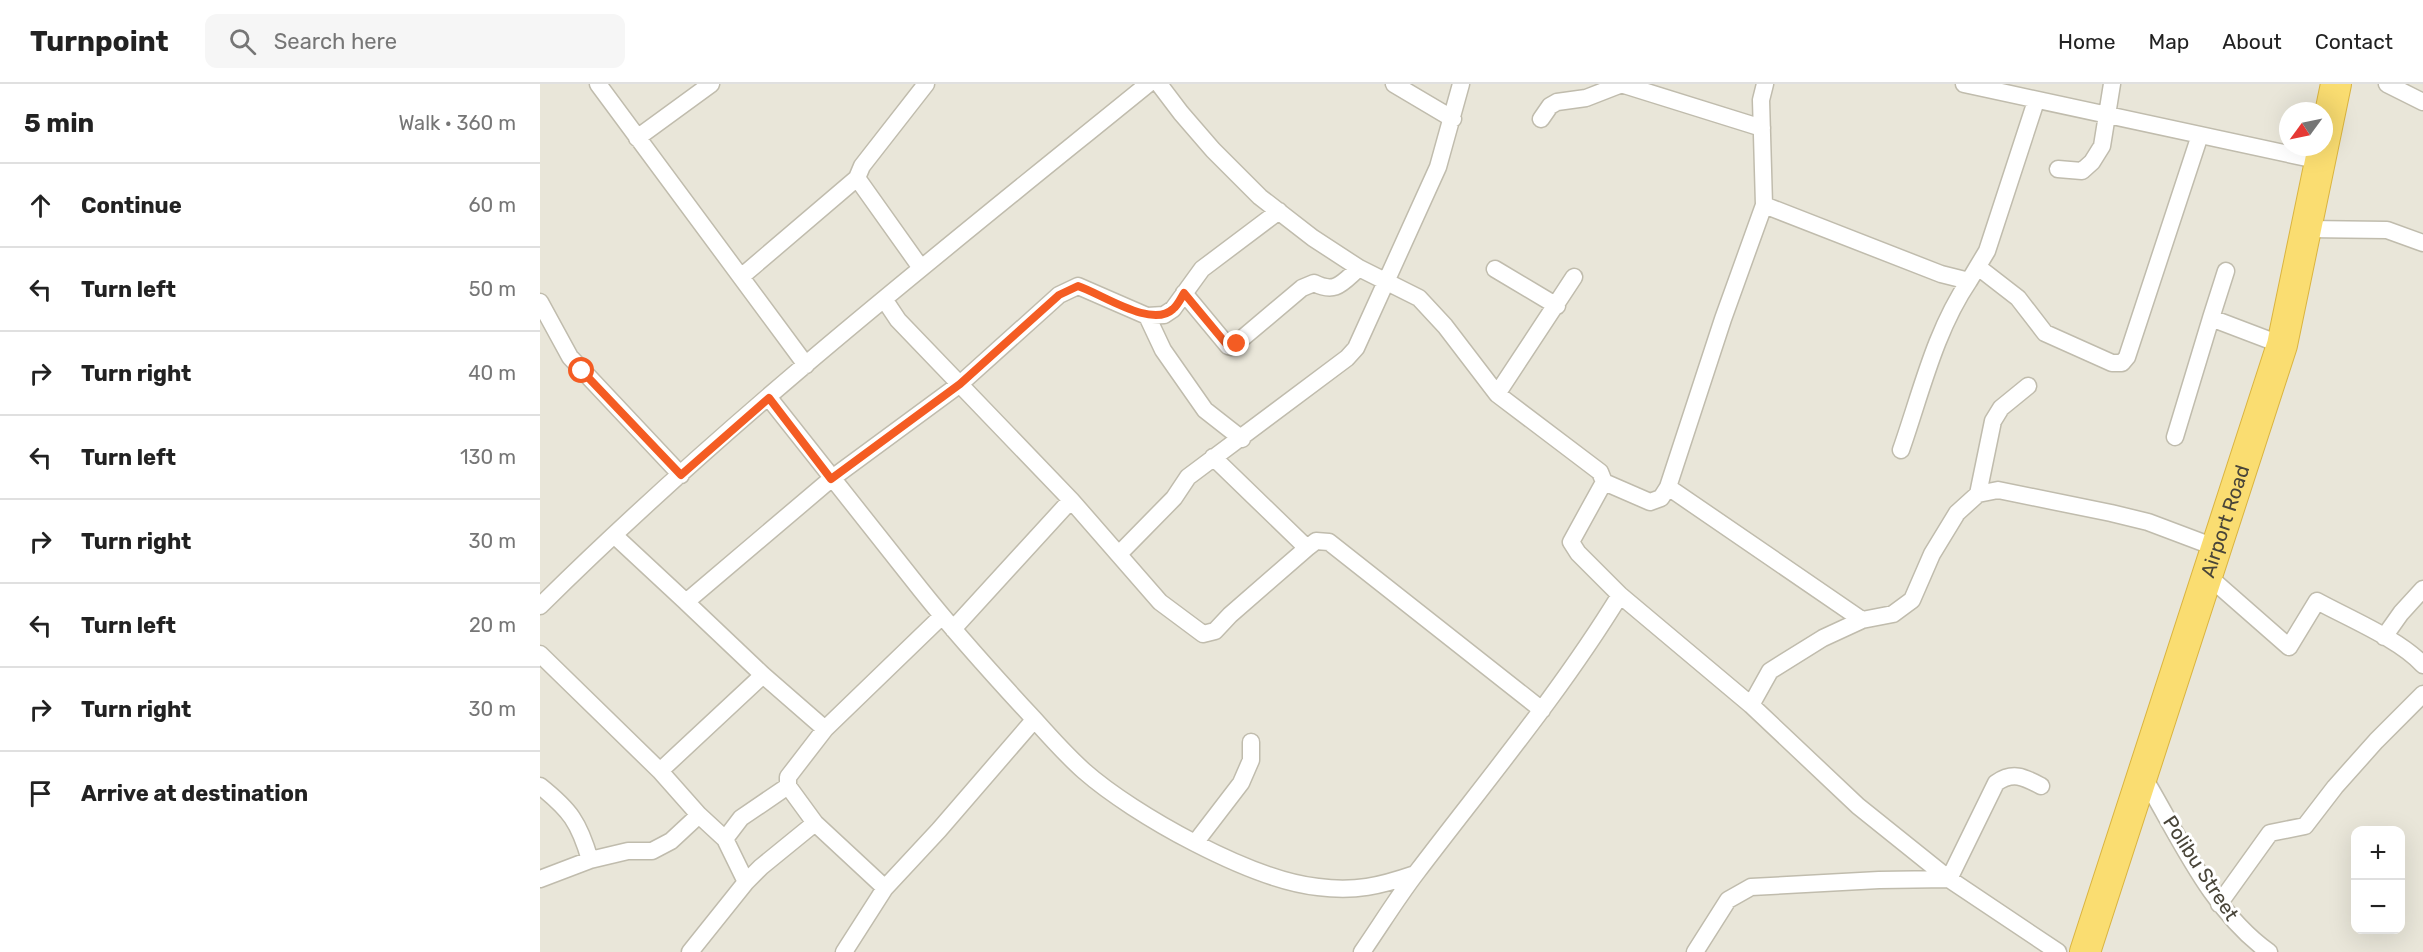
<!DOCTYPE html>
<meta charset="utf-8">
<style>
:root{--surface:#fff;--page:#f6f6f6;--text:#222;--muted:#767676;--line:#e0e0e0}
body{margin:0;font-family:Rubik,sans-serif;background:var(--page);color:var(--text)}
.controls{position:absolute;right:18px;bottom:18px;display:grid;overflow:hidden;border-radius:12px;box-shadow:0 6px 24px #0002}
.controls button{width:54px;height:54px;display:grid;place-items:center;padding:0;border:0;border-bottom:2px solid var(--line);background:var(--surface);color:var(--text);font:30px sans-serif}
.compass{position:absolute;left:1739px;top:18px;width:54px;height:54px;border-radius:50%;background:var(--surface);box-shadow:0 6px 24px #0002;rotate:237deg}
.stop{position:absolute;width:18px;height:18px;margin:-14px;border:4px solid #f45c23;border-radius:50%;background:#fff}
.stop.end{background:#f45c23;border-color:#fff;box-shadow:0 2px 6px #0008}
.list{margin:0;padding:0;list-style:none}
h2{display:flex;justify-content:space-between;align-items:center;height:78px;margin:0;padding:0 24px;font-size:26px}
h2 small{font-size:20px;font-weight:400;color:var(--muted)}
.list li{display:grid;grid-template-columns:39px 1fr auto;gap:18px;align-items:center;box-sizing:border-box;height:84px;padding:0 24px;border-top:2px solid var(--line)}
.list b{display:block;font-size:22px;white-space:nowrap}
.list em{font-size:20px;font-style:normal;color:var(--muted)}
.icon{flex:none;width:33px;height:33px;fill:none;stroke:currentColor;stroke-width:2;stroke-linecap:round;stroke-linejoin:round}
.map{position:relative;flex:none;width:1883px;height:868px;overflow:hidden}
header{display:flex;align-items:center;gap:36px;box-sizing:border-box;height:84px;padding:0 30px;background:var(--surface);border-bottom:2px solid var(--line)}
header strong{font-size:28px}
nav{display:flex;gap:33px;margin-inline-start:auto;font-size:21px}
.search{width:420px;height:54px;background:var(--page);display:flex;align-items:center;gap:15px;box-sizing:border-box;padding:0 21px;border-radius:12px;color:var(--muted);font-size:22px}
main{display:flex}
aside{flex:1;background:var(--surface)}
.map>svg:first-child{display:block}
</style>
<header>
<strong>Turnpoint</strong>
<div class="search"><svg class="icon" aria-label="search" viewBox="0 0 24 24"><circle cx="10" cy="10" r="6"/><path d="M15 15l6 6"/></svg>Search here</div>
<nav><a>Home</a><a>Map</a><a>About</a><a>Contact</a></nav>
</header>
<main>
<aside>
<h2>5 min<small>Walk · 360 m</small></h2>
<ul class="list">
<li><svg class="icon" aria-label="ahead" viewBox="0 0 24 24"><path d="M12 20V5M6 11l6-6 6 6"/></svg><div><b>Continue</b></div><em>60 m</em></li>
<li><svg class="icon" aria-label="left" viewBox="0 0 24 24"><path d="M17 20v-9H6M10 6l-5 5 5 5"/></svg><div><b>Turn left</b></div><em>50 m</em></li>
<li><svg class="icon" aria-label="right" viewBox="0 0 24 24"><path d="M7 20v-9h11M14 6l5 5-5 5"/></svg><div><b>Turn right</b></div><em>40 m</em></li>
<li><svg class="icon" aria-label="left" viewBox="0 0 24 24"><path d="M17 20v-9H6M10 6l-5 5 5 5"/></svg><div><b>Turn left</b></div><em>130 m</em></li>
<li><svg class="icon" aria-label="right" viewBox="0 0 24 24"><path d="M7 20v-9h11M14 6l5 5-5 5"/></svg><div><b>Turn right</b></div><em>30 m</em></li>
<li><svg class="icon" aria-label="left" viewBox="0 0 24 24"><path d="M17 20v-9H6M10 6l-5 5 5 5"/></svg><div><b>Turn left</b></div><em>20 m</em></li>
<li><svg class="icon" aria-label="right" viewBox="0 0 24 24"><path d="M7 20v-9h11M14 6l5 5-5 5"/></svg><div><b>Turn right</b></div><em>30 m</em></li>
<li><svg class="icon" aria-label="arrive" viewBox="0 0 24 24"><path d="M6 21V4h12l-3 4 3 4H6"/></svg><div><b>Arrive at destination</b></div></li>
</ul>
</aside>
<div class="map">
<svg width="1883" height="868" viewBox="0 0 1883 868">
<rect width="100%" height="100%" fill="#f5f3eb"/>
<path fill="#e9e6d9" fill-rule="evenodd" d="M0,0H1883V868H0ZM1748,27H1784V63H1748ZM1816,746H1860V846H1816Z"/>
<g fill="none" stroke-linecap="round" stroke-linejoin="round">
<g stroke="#c0bcad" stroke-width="19">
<path id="street" d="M58,0L266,281
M619,0L641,29L673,66L720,113L773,154L819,184L879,214L905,242L957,310L1060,388L1064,398L1031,458L1038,469L1080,511L1211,621L1318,722L1409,795L1518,868
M854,0L913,35
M1081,0L1222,44
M1424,0L1781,77
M1847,0L1883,18
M1001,35L1010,22L1017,18L1046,14L1082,0
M97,54L171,0
M1518,85L1542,87L1552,78L1562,62L1572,0
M1224,121L1401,190L1429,197L1447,167L1496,17
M1767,145L1847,146L1883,159
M1438,183L1478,214L1505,249L1572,279H1582L1587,273L1660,51
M381,184L317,94L322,82L386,0
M955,185L1017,222
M201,193L317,94
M644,209L688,262L692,263L762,204L774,199C796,210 802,199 819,184
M344,215L358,236L531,416L620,518L663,550L675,547L690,531L767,464L776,457L789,458L1002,626
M0,218L30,273L141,391
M607,232L623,266L665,326L702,355
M1671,234L1686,187
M957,310L1034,193
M229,314C279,378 330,442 381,506C417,551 455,593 494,635C510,653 526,671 544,687C594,731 711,796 778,803C815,808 840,802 875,790
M1635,353L1671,234L1742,261
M1361,366C1381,309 1395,247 1429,197
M673,373L767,464
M1064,398L1110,418L1121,414L1128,403L1183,235L1224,121L1221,16L1225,0
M1128,403L1322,536
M1438,410L1453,337L1461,324L1488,302
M75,452L146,518L291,395L420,300L519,211L538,202L607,232L624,231L633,225L662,185L739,127
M579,470L634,414L648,393L807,274L816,264L898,83L921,0
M1668,492L1749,563L1777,517C1808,534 1861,556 1883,581
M146,518L223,591L285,645
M0,522C190,334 401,168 608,0
M413,545L531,416
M1844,553L1861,529L1883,505
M0,570L120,687L159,731
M1211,621L1230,587L1283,554L1322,536L1353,530L1372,516L1392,470L1417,429L1438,410L1458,406L1571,429L1608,438L1677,464
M120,687L223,591
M1603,692C1639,752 1671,827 1729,868
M0,702C30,726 39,738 50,776
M185,755L206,798
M655,759L701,699L711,676V658
M0,795L50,776L88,767H112L131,757L159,731L185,755L201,734L248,702
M345,804L275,739L248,702V693L285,645L402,532
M1679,820L1730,749L1765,742L1795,703L1836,657L1883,610
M150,868L206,798L221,783L275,739
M304,868L345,804L399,746L494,636
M822,868C840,842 857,814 877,788C946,697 1020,609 1080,511
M1155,868L1188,816L1211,803L1339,796L1409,795L1456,699C1473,687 1484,693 1501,702"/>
</g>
<g stroke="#dab440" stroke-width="32">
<g id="highway">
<path id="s1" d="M1545,868L1742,261L1796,0"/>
</g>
</g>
<use href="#street" stroke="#fff" stroke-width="16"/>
<use href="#highway" stroke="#fadd71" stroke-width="30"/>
</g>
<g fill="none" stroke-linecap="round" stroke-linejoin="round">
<path stroke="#f45c23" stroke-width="8" d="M42,287L141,391L229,314L291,395L420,300L519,211L538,202C562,210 612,245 633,225C638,221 641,214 644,209L688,262L692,263L697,260"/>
</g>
<g text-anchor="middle" stroke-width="6" stroke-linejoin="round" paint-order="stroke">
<g font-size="20" fill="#494539" stroke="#fff">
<text dy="7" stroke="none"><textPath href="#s1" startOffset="453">Airport Road</textPath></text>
<text transform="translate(1661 784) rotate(57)" y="7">Polibu Street</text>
</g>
</g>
</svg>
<div class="controls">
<button>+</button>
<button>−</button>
</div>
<svg class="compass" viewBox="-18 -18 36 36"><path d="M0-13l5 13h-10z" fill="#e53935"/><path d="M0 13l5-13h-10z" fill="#767676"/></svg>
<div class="stop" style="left:42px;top:287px"></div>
<div class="stop end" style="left:697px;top:260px"></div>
</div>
</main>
